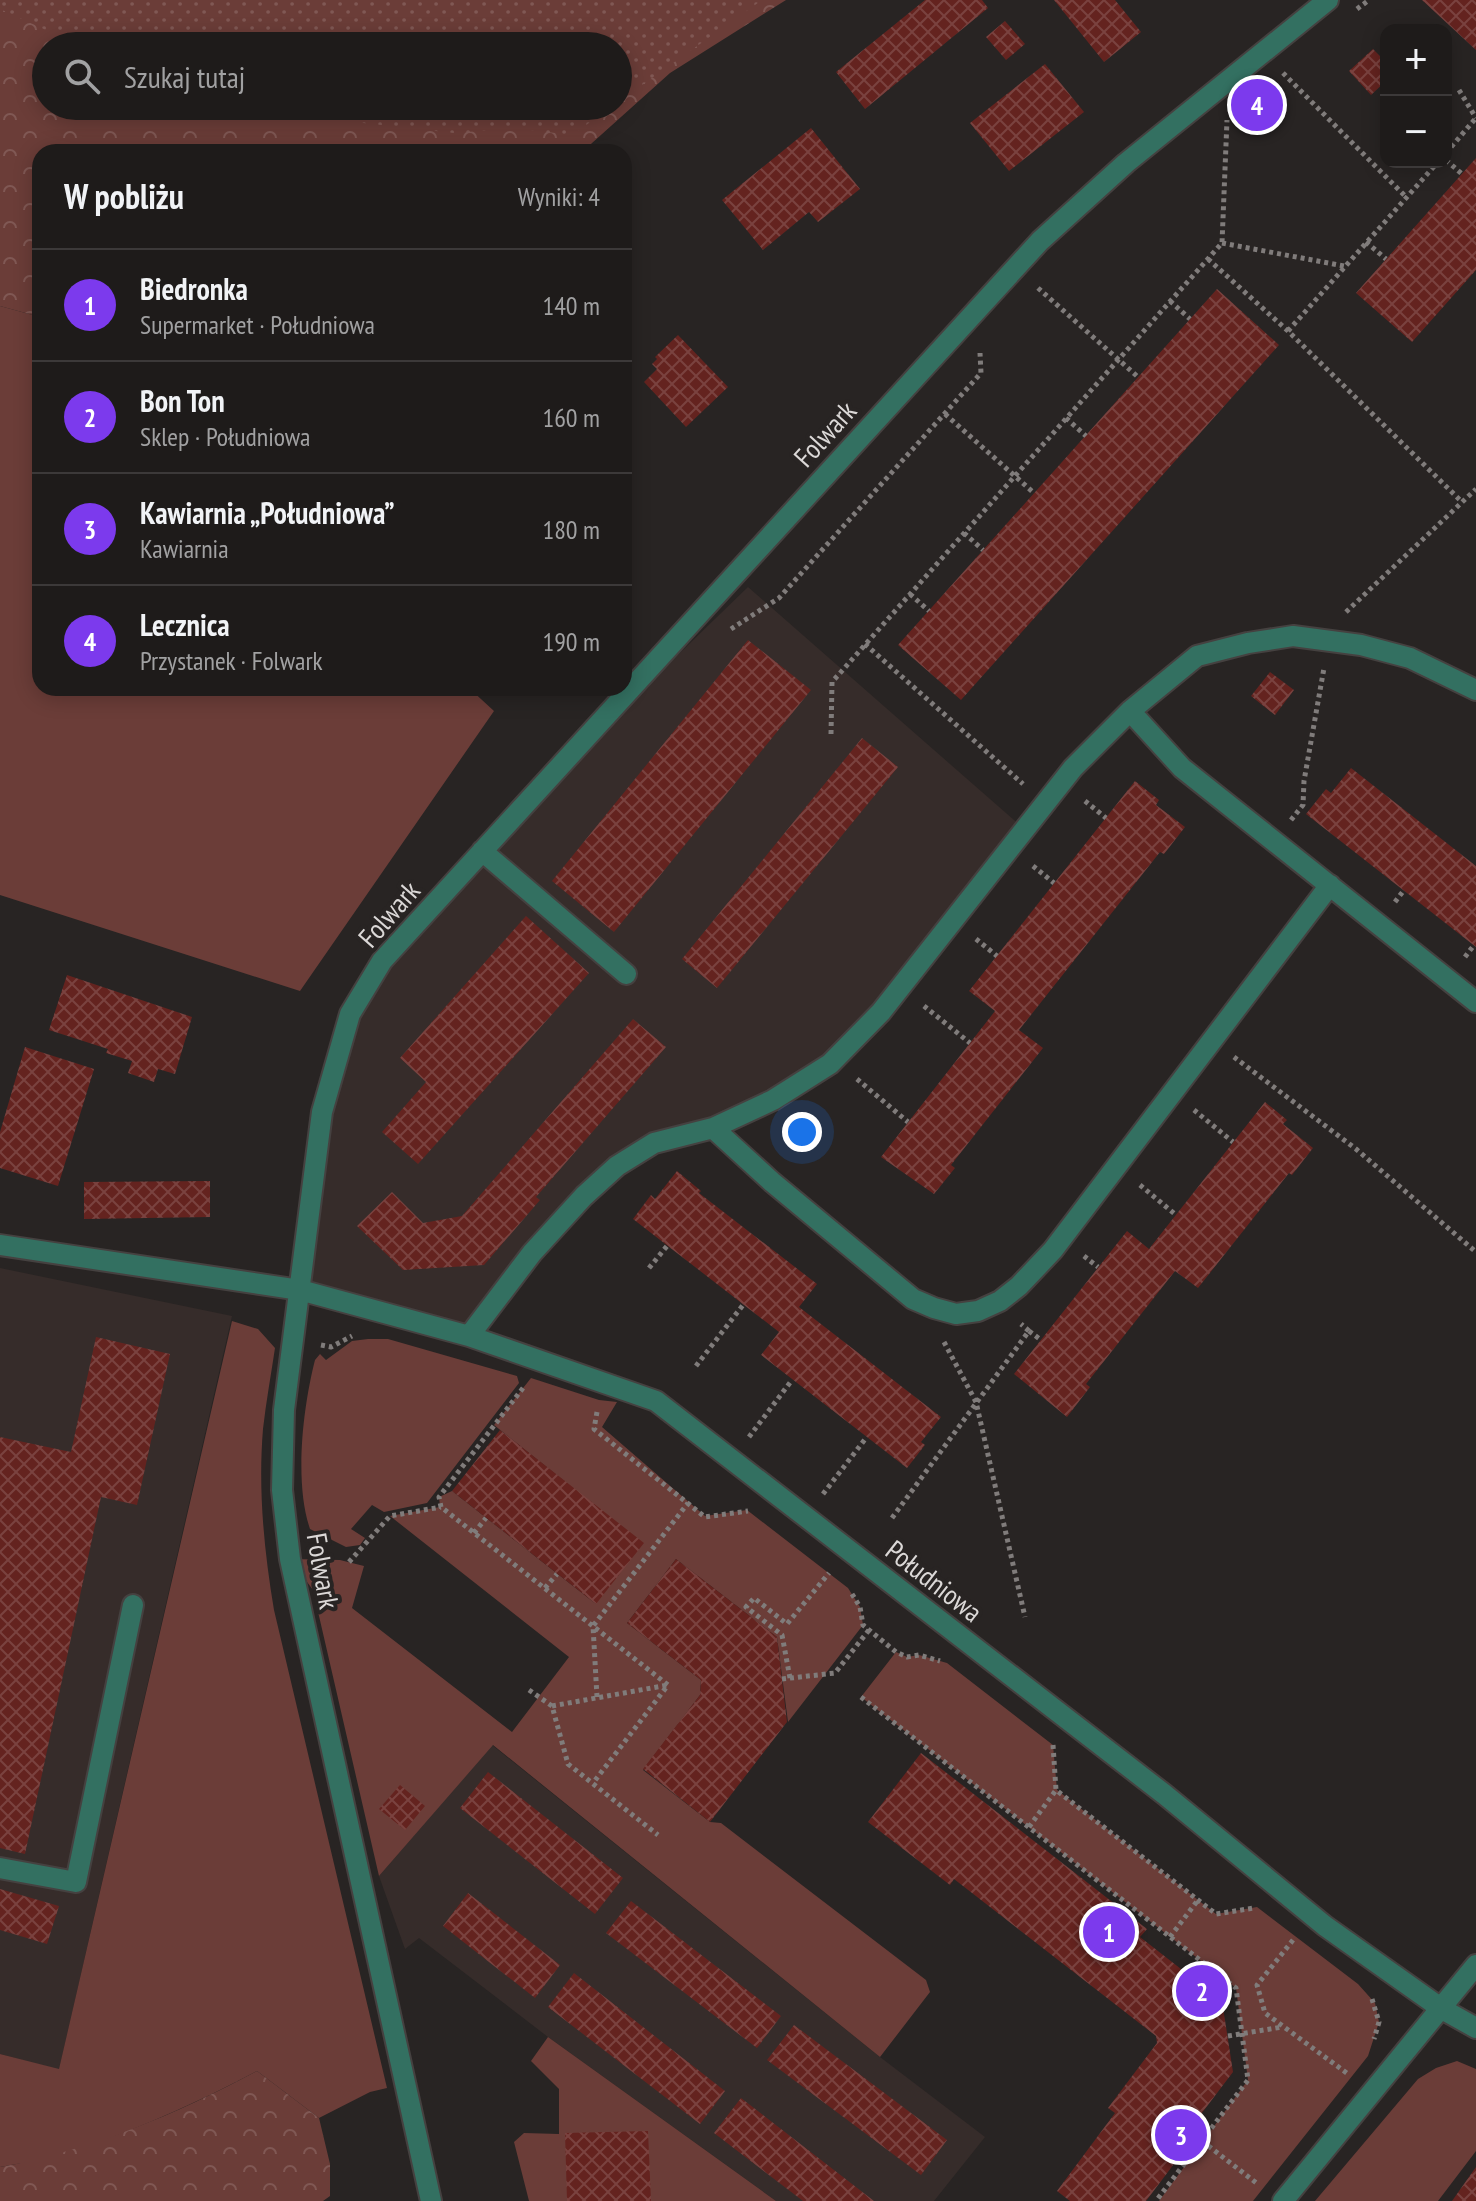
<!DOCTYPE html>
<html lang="pl">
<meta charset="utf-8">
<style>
:root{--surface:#1e1b1a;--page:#262423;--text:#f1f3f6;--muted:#a1a1a2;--line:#3c3939;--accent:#7c3aed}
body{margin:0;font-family:"PT Sans Narrow",sans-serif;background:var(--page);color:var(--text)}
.controls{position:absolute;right:24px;top:24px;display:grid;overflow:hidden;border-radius:16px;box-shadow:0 4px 20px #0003}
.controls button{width:72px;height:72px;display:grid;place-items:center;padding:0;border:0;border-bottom:2px solid var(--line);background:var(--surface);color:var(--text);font:40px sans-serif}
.you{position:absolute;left:802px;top:1132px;width:28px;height:28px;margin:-20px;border:6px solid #fff;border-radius:50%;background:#1a73e8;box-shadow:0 0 0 12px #1a73e833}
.badge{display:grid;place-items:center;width:52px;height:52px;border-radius:50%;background:var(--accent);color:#fff;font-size:26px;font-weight:700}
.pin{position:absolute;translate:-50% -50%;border:4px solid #fff;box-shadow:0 2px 8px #0006}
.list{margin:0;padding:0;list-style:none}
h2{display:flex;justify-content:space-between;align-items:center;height:104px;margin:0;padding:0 32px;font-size:34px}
h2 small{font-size:26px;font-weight:400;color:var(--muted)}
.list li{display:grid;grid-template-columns:52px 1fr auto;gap:24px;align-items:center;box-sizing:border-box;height:112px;padding:0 32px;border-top:2px solid var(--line)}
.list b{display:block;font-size:30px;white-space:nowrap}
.list p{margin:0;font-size:26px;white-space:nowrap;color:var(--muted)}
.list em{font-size:26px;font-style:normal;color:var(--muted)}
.icon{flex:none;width:44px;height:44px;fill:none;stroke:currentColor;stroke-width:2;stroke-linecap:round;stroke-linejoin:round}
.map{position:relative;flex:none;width:1476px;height:2201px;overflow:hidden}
.search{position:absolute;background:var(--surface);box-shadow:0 4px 20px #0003;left:32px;top:32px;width:600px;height:88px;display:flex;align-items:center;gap:20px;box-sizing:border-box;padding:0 28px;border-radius:44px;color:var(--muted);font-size:30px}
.panel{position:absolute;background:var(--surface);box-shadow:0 4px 20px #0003;left:32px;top:144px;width:600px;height:552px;border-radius:24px}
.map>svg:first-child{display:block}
</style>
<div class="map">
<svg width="1476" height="2201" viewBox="0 0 1476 2201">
<defs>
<pattern id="forest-crowns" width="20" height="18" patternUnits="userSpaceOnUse" patternTransform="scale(2)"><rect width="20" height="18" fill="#6b3d38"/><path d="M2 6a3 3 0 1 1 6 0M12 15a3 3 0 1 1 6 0" fill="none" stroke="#805854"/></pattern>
<pattern id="park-dots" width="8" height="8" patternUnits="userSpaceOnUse" patternTransform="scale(2)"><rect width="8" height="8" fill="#6b3d38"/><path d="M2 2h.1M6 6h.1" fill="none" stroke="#805854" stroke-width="1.8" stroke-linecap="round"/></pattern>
<pattern id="building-cross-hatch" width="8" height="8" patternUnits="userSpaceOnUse" patternTransform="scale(2)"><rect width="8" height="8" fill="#64231f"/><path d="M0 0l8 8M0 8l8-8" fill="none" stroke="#7a423f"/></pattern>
</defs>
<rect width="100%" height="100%" fill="#282423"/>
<path fill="#362c2a" d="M748,587L1031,835L830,1064L617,1166L469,1336L300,1290L322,1112L350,1014L533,795Z
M0,1268L232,1316L59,2070L0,2054Z
M492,1745L880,2057L985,2137L934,2201H776L548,2037L419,1938L405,1949L379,1876Z"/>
<path fill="#6b3d38" d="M0,306L40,317V688H469L494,711L300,991L0,895Z
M232,1321L258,1329L275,1348C271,1375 266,1402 263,1429C258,1490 264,1550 274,1610L387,2088L370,2092L319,2118L257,2071C199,2102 130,2133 67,2153C46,2160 22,2163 0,2167V2054L59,2069Z
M368,1339H388L517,1376L519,1383L427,1503L384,1512L372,1505L351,1529L365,1538L360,1545L346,1547L310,1529C294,1482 303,1407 315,1360L320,1354L326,1360L352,1341Z
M531,1378L599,1400L617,1402L602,1427L705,1516L747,1510L848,1588L860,1607L863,1625L788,1722L777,1637L676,1559L627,1623L701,1680L700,1695L643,1770L710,1822L721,1823L926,1980L930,1992L880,2057L493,1745L379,1876L313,1590L290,1559L340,1560L364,1566L352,1608L512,1732L569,1657L390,1516L440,1507L439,1497L452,1491L596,1604L568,1484L494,1425Z
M896,1652L907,1657L919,1655L947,1663L1053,1745L1057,1790L1216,1914L1257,1907L1358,1984L1375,2003L1379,2022L1368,2056L1253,2201H1159L1248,2080L1236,1988L861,1697Z
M548,2037L776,2201H529L514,2142L524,2133L559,2134V2089L531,2061Z
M1457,2061L1476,2069V2151L1438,2201H1315L1418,2079L1436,2068Z"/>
<path fill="url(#forest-crowns)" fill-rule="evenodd" d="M0,0H786L670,73L582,152H40V317L0,306ZM46,46H618V106H46Z
M257,2071L319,2118L330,2164V2196L323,2201H0V2167C87,2152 179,2113 257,2071Z"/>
<path fill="url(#park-dots)" d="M0,0H762L618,102V46H81L0,9Z
M310,106H613L572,135L514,128L454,133L345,121Z"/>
<path fill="url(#building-cross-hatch)" d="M925,0H982L988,8L865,109L836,72Z
M1054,0H1115L1141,32L1104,62Z
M1422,0H1476V50Z
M1005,21L1025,44L1006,60L986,37Z
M1373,49L1386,62V81L1371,95L1349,71Z
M1045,64L1084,112L1009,171L970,123Z
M811,128L860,189L818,222L809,212L763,250L722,200Z
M1476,158V270L1412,342L1356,293Z
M1217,289L1279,345L961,700L898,645Z
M678,335L728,387L686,427L644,382L657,369L652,364L657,359L655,357Z
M748,640L811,690L614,932L552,881Z
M1270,672L1294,690L1275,715L1251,696Z
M862,738L898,767L717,988L682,959Z
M1351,768L1476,866V947L1306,814L1326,789L1331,793Z
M1135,781L1159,800L1156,805L1185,827L1164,854L1160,852L1019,1030L1043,1048L951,1165L955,1168L934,1194L881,1157L995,1011L969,991Z
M526,916L589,973L418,1164L382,1132L426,1082L400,1058Z
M67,975L192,1017L175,1074L158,1069L154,1082L128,1073L132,1061L106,1053L108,1049L49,1030Z
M633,1019L666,1047L536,1197L540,1200L484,1265L403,1270L357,1226L392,1192L423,1223L462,1216Z
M25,1047L94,1069L58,1186L0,1168V1132Z
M1265,1102L1287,1120L1283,1124L1313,1148L1292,1175L1289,1173L1198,1288L1175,1271L1086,1384L1090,1387L1067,1417L1014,1374L1127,1231L1149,1249Z
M677,1171L701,1191L699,1193L817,1284L799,1307L941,1417L921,1442L925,1445L907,1468L761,1355L779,1332L633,1219L651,1195L655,1199Z
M210,1181V1217L84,1219V1182Z
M96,1337L170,1354L137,1505L101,1497L25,1854L0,1848V1437L71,1452Z
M500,1430L644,1543L596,1604L452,1491Z
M676,1559L777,1637L787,1722L710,1822L643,1769L700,1695L701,1680L627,1623Z
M921,1753L1147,1929L1140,1937L1222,2001L1233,2072L1170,2155L1177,2160L1146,2201H1070L1057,2191L1115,2113L1108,2108L1157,2043L1156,2036L954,1879L950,1885L868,1822Z
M488,1772L623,1878L595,1914L460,1808Z
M400,1785L425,1806L405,1830L379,1809Z
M0,1889L59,1906L47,1944L0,1930Z
M468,1893L560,1965L535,1998L443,1926Z
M631,1901L781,2016L757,2048L606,1933Z
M574,1973L725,2091L700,2124L548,2007Z
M794,2025L947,2140L921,2175L767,2060Z
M741,2098L874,2201H803L714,2133Z
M648,2131L651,2201H567L565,2133Z
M1476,2167V2201H1452Z"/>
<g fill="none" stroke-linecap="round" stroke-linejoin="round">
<g stroke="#454140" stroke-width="24">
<path id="minor" d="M1130,711L1182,768L1476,1002
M482,851L626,974
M713,1128L772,1182L913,1299L934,1308L956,1314L978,1311L1000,1301L1019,1286L1053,1250L1330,885
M0,1245L300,1290L469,1336L656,1401L1164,1794L1325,1926L1442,2009L1476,2028
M469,1336L532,1253L584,1196L617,1166L654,1143L713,1128L773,1100L830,1064L881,1012L1073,768L1130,711L1197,656L1248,643L1293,636L1361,645L1410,658L1476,690
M0,1868L76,1882L133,1605
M431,2201L290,1559L282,1490L284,1410L322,1112L350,1014L382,961L1040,241L1126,163L1328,0
M1283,2201L1476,1965"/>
</g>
<path stroke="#807c7b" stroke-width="5" stroke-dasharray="4 4" stroke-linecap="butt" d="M1357,9L1369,0
M1283,73L1406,197
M1459,90L1476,118
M1446,153L1476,118
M1446,160L1462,174
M1366,242L1386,259
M1222,243L1344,266
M1208,259L1288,331L1462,502
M1038,288L1138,377
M1170,301L1190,319
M1288,331L1438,162
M945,414L1034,493
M1066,418L1086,436
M964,533L983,550
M910,594L929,611
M1346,612L1476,489
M731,629L779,598L981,373L980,353
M865,644L1023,784
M831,734L832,682L1222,243L1227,120
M1085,801L1106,818
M1291,820L1303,805L1304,781L1324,668
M1033,866L1054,883
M1395,902L1404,890
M976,939L997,956
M1465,957L1474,945
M924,1006L970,1043
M1234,1057L1356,1149L1476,1252
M857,1079L908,1122
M1194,1110L1233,1142
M1140,1185L1176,1215
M1084,1256L1098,1267
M649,1268L667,1246
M1029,1331L1041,1340
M944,1342L976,1402L1025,1617
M321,1345L331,1347L352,1336
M696,1366L743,1305
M523,1388L439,1497L441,1507L668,1685L593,1783
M597,1412L594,1429L705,1517L748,1511
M749,1437L792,1380
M823,1494L866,1438
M892,1518L1029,1331L1021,1324
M474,1533L486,1518
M349,1562L390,1516L441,1507
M545,1588L557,1574
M852,1594L860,1607L863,1625L896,1652L907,1657L919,1655L940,1661
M790,1678L782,1635L746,1607L754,1598L787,1624L829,1573
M782,1679L835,1673L869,1630
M529,1690L552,1706L568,1764L658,1835
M597,1697L593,1626L688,1503
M861,1697L1236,1988L1248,2080L1156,2201
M552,1706L668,1685
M1053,1745L1056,1790L1216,1914L1254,1908
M1029,1827L1056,1790
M1170,1937L1198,1900
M1293,1940L1257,1985L1265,2013L1348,2074
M1372,1999L1379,2022L1374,2039
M1228,2036L1282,2027
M1202,2141L1259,2185"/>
<use href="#minor" stroke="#337061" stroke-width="20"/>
</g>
<g text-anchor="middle" stroke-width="8" stroke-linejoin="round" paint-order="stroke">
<g font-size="28" fill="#dbd8d7" stroke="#282423">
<text transform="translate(825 434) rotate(-48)" y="10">Folwark</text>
<text transform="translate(389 914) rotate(-49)" y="10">Folwark</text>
<text transform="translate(323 1571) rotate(80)" y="10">Folwark</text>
<text transform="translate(934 1581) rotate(38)" y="10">Południowa</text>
</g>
</g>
</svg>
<div class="controls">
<button>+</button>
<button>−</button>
</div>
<div class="you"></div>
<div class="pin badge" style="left:1109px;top:1932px">1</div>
<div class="pin badge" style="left:1202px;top:1991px">2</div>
<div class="pin badge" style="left:1181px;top:2135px">3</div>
<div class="pin badge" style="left:1257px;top:105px">4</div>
<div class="search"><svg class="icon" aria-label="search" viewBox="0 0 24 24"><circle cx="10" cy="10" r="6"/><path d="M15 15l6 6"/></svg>Szukaj tutaj</div>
<section class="panel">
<h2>W pobliżu<small>Wyniki: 4</small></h2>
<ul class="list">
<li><span class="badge">1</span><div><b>Biedronka</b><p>Supermarket · Południowa</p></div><em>140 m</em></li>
<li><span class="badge">2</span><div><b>Bon Ton</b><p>Sklep · Południowa</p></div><em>160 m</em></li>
<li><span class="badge">3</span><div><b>Kawiarnia „Południowa”</b><p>Kawiarnia</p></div><em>180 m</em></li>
<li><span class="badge">4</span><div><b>Lecznica</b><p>Przystanek · Folwark</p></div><em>190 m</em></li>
</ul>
</section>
</div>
